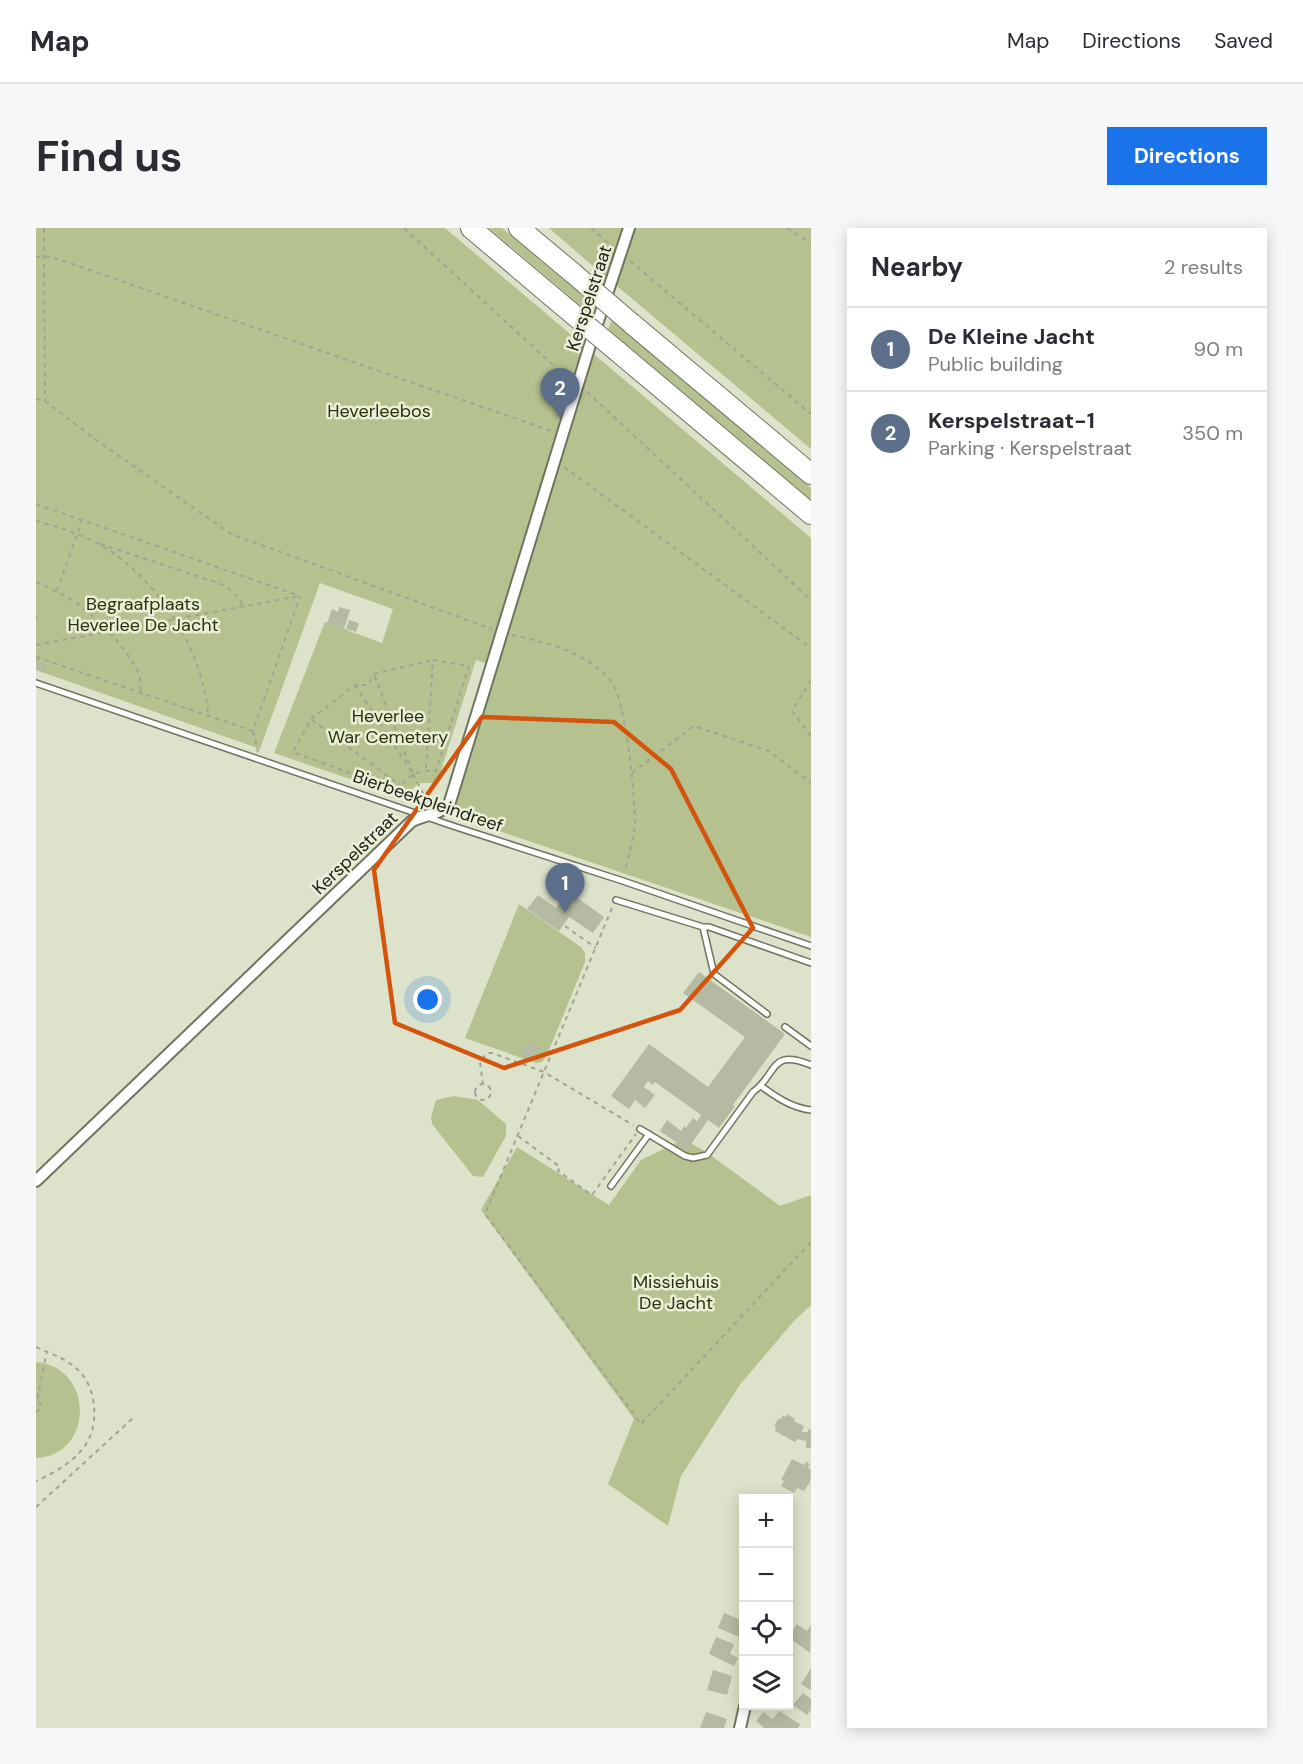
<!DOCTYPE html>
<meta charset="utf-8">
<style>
:root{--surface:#fff;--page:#f7f7f7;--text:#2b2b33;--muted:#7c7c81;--line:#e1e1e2;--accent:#1a73e8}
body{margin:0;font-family:"DM Sans",sans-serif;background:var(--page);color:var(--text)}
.controls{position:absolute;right:18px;bottom:18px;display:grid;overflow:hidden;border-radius:0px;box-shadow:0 3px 15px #0003}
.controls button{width:54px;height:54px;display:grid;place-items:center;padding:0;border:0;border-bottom:2px solid var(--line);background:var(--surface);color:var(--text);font:30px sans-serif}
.you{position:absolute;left:392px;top:772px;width:21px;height:21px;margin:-15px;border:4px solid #fff;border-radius:50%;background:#1a73e8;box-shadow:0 0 0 9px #1a73e833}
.badge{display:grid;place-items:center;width:39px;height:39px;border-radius:50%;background:var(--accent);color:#fff;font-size:20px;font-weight:700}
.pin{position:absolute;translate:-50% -50px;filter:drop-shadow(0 2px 3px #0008)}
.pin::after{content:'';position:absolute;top:32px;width:21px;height:18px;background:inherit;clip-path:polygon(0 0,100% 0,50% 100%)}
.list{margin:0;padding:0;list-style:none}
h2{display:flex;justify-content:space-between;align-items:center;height:78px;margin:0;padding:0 24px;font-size:26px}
h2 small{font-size:20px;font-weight:400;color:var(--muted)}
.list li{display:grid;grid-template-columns:39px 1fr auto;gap:18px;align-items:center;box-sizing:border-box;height:84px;padding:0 24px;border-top:2px solid var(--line)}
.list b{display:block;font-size:22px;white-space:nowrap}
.list p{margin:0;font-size:20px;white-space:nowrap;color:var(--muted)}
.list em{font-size:20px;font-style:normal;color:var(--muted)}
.icon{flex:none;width:33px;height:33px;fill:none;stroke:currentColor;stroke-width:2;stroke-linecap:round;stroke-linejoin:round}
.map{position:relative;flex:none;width:775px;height:1500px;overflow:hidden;border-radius:0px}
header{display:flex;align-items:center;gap:36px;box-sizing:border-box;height:84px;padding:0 30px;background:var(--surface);border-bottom:2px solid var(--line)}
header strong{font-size:28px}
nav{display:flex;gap:33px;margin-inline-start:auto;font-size:21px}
.intro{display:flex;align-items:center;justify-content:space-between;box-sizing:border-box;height:144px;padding:0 36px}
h1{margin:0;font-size:42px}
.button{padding:15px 27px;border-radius:0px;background:var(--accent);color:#fff;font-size:21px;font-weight:700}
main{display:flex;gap:36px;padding:0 36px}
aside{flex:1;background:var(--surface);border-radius:0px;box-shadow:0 3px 15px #0003}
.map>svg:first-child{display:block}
</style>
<header>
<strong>Map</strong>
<nav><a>Map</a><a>Directions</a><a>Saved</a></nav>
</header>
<div class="intro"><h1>Find us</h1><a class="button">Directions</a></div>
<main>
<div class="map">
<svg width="775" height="1500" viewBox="0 0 775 1500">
<rect width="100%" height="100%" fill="#dde3ca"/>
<path fill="#b5c18e" d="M0,0H409L775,310V709L413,586L460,439L440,432L401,555H382L369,570L238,525L289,394L346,415L357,381L284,355L224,521L0,442Z
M453,0H466L558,77L553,85Z
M513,0H775V221L544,27Z
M576,92L775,260V272L572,101Z
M483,676L545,719L549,725V734L511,827L506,834L500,835L429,810Z
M418,868L442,872L470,896V908L447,949L437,948L396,896L395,889L400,872Z
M648,911L673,926L744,978L775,967V1077L757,1094L703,1158L645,1248L632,1298L572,1256L598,1191L445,982L481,919L573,977L605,932Z
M0,1134C59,1139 58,1228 0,1230Z"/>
<path fill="#b5bba3" d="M303,379L314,382L308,401L291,395L296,381L302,384Z
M313,392L323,395L320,404L310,401Z
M0,434L10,437L8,445L0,442Z
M532,663L568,689L557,705L533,689L523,703L491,681L502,667L520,680Z
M663,744L749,806L697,877L699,878L683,900L672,892L651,922L624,903L631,892L645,903L648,898L650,900L657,890L661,893L665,887L619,854L617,857L612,853L608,859L619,867L609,880L599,872L593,881L575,868L613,816L672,859L709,809L647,765Z
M498,813L504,822L489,832L484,823Z
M751,1186L759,1191L758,1193L768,1198L766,1204H772V1201L775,1202V1220H770V1213L762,1211L759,1214L739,1203L740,1199L738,1198L743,1190L745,1191L747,1187L750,1189Z
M756,1231L768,1237L770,1234L774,1236L772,1239L775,1243L774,1254L768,1263L761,1260L758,1265L745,1258L748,1253L745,1252Z
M688,1385L708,1393L706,1410L682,1400Z
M761,1396L771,1403L775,1397L774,1425L752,1409Z
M680,1409L698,1416L694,1426L702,1430L698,1438L673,1426Z
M775,1440V1461L774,1462L765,1456Z
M677,1442L696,1448L691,1467L671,1462Z
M767,1465L775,1471V1482L771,1487L757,1477Z
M743,1483L764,1496L762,1500H728L720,1493L727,1484L737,1491Z
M670,1484L691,1491L688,1500H664Z"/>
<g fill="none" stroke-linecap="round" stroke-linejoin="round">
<g stroke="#6f745e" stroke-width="8">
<path id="service" d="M0,455L417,598L587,653L775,718
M580,672L667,699L678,746L731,786
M667,699H673L775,735
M749,799L775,818
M725,858C740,869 756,880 775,882
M604,901L649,928L657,930L671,927L717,864C742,846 733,820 775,837
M575,958L613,906"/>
</g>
<g stroke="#6f745e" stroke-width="14">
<path id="minor" d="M0,953L376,593C388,587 404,586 413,577L553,120L593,0
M704,1500L709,1478"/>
</g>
<g stroke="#6f745e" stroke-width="22">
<path id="motorway" d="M435,0L526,77
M483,0L538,46
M595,95L775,246
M581,123L775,286"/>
</g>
<path stroke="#a0a591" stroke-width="2" stroke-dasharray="4.5 4.5" stroke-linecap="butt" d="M8,0L9,173
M368,0L531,150
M555,0L576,18
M751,0L775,15
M0,29L8,28L19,30L518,204
M594,33L775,186
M551,164L775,372
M0,171L9,173L63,214L195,306L456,401
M528,239L775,420
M0,276L264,368
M0,293C20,298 42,305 61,315C120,347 168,422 172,488
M64,316L185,356C194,361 203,368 207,378
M0,354C37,369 60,387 85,418C91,426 99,436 103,446C105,451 104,459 105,465
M21,363L46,292
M0,388V393
M476,407C512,415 548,423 574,452C590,469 599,569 599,595C598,611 592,628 589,644
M0,417L263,368
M0,429L217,503L264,368
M397,432L433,438L400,543C383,541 370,548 362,563L257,524L275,491L319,457H332L338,446Z
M775,452L756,483L775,508
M319,457L377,546L338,446
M276,492L365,558
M217,503L222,524
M390,540L397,432
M596,545L658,498L733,523L775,555
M377,546L392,575
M576,680L449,986L605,1196L775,1014
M529,698L560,720
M439 864a8 8 0 1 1 16 0a8 8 0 1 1-16 0Z
M447,857L444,834L451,825H456L508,844L597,897
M482,908L524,939L522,943L556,967L600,906
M0,1119C15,1126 32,1131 44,1144C53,1154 57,1166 58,1178C62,1219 33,1238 0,1253
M0,1184L5,1180L4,1175L1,1173L11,1123
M0,1279L97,1190"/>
<use href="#service" stroke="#fff" stroke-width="5"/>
<use href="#minor" stroke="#fff" stroke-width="10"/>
<use href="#motorway" stroke="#fff" stroke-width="20"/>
<g stroke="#6f745e" stroke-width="22" stroke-linecap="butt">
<path id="motorway-bridge" d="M538,46L595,95
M526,77L581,123"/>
</g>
<use href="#motorway-bridge" stroke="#fff" stroke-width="20"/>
</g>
<path fill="none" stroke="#d4540d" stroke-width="4.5" stroke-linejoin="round" d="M446,489L578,494L635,541L717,700L644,782L468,840L359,795L338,642Z"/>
<g text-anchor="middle" stroke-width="5" stroke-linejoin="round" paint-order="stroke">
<g font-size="18" fill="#21231a" stroke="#eaf0d7">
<text transform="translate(553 70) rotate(-72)" y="6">Kerspelstraat</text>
<text transform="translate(392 573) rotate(19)" y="6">Bierbeekpleindreef</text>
<text transform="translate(319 625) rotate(-44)" y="6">Kerspelstraat</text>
</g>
<g font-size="18" fill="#2b310d" stroke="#eaf0d7">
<text x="343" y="189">Heverleebos</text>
<text x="107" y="382">Begraafplaats<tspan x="107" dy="21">Heverlee De Jacht</tspan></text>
<text x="352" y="494">Heverlee<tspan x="352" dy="21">War Cemetery</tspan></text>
<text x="640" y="1060">Missiehuis<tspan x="640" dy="21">De Jacht</tspan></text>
</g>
</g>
</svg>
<div class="controls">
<button>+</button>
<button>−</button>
<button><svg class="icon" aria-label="locate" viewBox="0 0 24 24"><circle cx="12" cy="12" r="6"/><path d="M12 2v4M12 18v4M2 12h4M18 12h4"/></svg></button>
<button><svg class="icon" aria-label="layers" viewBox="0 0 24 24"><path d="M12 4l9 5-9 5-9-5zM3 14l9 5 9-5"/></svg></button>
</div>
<div class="you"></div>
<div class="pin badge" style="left:529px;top:685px;background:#5c6f8a">1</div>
<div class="pin badge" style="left:524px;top:190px;background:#5c6f8a">2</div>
</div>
<aside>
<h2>Nearby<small>2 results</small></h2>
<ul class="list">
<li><span class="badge" style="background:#5c6f8a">1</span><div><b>De Kleine Jacht</b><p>Public building</p></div><em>90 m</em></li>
<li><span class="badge" style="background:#5c6f8a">2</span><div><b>Kerspelstraat-1</b><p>Parking · Kerspelstraat</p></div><em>350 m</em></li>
</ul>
</aside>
</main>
